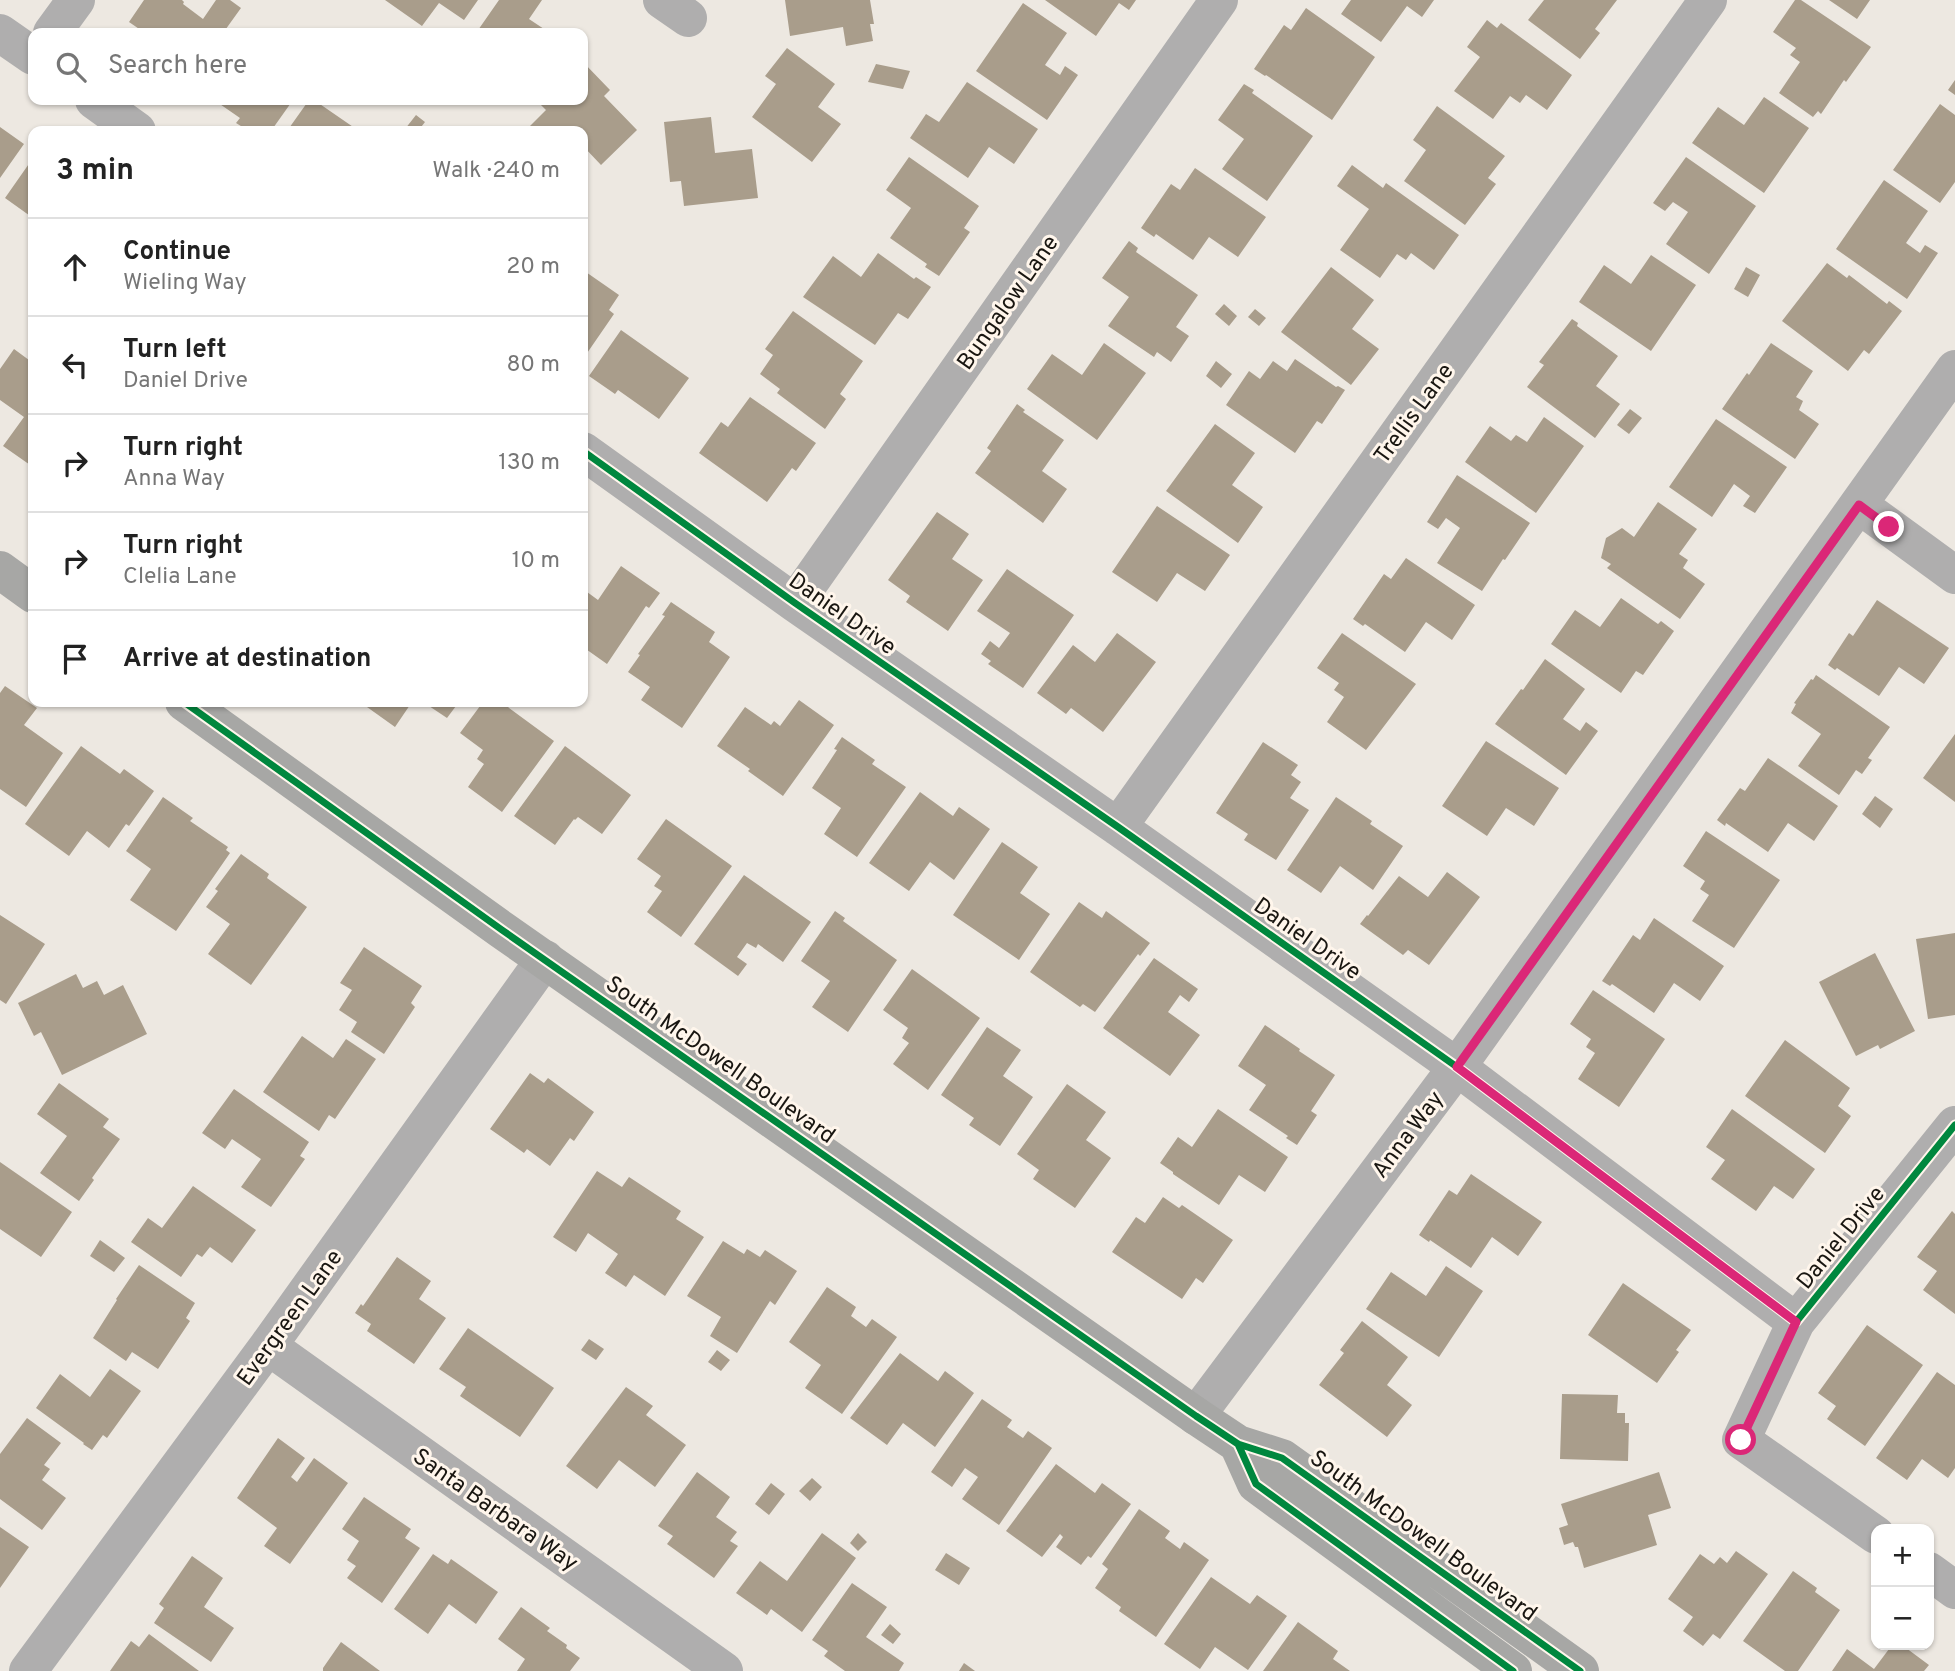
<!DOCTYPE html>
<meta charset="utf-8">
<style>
:root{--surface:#fff;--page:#f2f2f2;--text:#222;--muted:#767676;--line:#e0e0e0}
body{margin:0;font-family:Overpass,sans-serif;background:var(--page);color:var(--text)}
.controls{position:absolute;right:21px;bottom:21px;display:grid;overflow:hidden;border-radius:14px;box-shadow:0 2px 5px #0004}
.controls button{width:63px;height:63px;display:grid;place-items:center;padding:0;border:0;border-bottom:2px solid var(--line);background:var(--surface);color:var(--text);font:35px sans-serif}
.stop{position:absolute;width:21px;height:21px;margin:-16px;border:5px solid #db2777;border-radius:50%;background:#fff}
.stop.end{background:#db2777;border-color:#fff;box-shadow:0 2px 7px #0008}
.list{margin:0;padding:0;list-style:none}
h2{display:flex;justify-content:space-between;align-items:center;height:91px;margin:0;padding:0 28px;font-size:30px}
h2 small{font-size:23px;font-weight:400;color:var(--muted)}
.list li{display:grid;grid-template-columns:46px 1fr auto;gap:21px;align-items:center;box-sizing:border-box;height:98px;padding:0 28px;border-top:2px solid var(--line)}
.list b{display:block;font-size:26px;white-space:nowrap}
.list p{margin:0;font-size:23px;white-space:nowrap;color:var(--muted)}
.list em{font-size:23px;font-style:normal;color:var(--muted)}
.icon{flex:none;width:38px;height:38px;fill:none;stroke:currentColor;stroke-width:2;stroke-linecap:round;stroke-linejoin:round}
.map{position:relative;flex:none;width:1955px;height:1671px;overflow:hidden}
.search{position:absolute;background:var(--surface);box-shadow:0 2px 5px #0004;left:28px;top:28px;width:560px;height:77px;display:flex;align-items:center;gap:18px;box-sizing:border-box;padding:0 24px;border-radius:14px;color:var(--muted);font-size:26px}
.panel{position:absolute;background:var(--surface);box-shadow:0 2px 5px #0004;left:28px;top:126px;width:560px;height:581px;border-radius:14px}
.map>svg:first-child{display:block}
</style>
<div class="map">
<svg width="1955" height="1671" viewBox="0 0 1955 1671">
<rect width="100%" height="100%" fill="#ede8e1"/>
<path fill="#a99d8b" d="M144,0H182L184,2L183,4L203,19L216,0H230L241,8L223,33H145L129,22Z
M385,0H478L464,20L439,3L422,26Z
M499,0H542L529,19L550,33H476Z
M785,0H870L874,24H870L873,41L846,46L843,27L790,36Z
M1045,0H1136L1129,10L1119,3L1096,36Z
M1351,0H1434L1422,17L1407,6L1381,42L1341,14Z
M1544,0H1617L1595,29L1600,33L1580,59L1528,20Z
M1795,0H1801L1871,47L1846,82L1844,80L1821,114L1818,111L1813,117L1779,93L1800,62L1790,55L1796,48L1773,32Z
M1829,0H1870L1857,19Z
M1023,3L1067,33L1045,65L1060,75L1065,66L1078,75L1047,120L976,71Z
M1306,8L1375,57L1332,120L1266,75L1265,76L1254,69L1284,25L1291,30Z
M1487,20L1497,28L1501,23L1572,75L1547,110L1526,95L1520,103L1510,96L1493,119L1454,91L1480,57L1467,47Z
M787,48L835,84L818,107L841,124L812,162L752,117L776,84L765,76Z
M583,62L610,90L604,96L637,130L601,165L583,146V131H535L530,126L546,110L540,104L545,100H583Z
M876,64L910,71L903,89L868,82Z
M1955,80V95L1948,90Z
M967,82L1038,129L1014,164L989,147L968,178L910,138L926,114L939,122Z
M1244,84L1254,90L1252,93L1313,136L1267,201L1222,169L1244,139L1218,120Z
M1764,97L1809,128L1764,193L1692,143L1718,107L1744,125Z
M214,100H293L271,131H249L236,123L240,118Z
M309,100H314L359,131H287Z
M1940,104L1955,115V182L1940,203L1893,170Z
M1437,106L1505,156L1488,178L1496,184L1465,225L1404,181L1426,150L1413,140Z
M416,115L425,122L418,131H408L405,129Z
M711,117L715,153L752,149L758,198L684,206L681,181L670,182L664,122Z
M0,127L24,144L0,178Z
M909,157L979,206L964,228L970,232L939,276L925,267L927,264L890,238L911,208L886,190Z
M1686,157L1756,206L1709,274L1666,244L1688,212L1673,202L1665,211L1653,203Z
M33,158V218L5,198Z
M1352,165L1383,188L1386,183L1459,235L1434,270L1411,253L1406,260L1397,254L1380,278L1340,250L1369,209L1337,186Z
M1195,168L1266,217L1238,257L1209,237L1193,260L1156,234L1154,237L1141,228L1171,184L1180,190Z
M1884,180L1928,211L1906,243L1920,253L1925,245L1938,253L1907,299L1836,249Z
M1129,241L1138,248L1136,252L1198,295L1176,327L1189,336L1171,362L1157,352L1154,357L1108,326L1129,297L1102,278Z
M878,253L914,279L916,277L931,287L908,319L898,313L875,345L803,297L833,256L861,277Z
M1651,255L1696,285L1651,351L1579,302L1604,265L1631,284Z
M1827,263L1847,278L1849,275L1887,304L1889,301L1902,311L1869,354L1864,350L1848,371L1782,321Z
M1331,267L1374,300L1352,329L1379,349L1351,385L1281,332Z
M1746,267L1760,275L1748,297L1734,289Z
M583,270L619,295L609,310L614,314L583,359Z
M1224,304L1237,316L1229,326L1215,314Z
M1255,309L1266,318L1259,326L1248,317Z
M793,311L863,361L840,394L846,399L825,429L777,393L780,389L760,374L773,355L765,349Z
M1572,319L1578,323L1577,326L1618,356L1596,386L1620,404L1595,438L1527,387L1544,365L1539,362Z
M621,330L689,378L659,419L618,390L615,394L589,376Z
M1104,343L1146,373L1097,440L1027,389L1052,354L1082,375Z
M1771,343L1813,371L1796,397L1803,401L1799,410L1819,424L1795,459L1722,409L1747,373L1749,375Z
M14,349L33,363V467L3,446L24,417L0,400V369Z
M1295,359L1336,387L1338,386L1345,390L1322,424L1317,421L1295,453L1226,405L1249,371L1260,379L1273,361L1287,371Z
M1216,361L1232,374L1221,388L1206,376Z
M750,397L816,443L796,471L792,468L767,502L699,453L721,422L728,427Z
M1017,404L1025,410L1023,412L1064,440L1042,471L1067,489L1043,523L975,473L991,451L987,448Z
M1630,409L1642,418L1629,434L1617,425Z
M1544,417L1584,446L1536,513L1465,462L1490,426L1511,441L1516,435L1527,442Z
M1716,419L1787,467L1755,513L1743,506L1750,496L1734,484L1712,517L1669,487Z
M1215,424L1255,453L1232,485L1263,507L1238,543L1166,491Z
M1457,475L1530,523L1505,560L1503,559L1482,591L1437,563L1460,528L1446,518L1438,529L1427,522Z
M1658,502L1697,529L1679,554L1688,560L1683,568L1705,584L1680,619L1607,568L1611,564L1601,558L1606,538L1622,528L1634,537Z
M1157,506L1230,555L1205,591L1177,573L1157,602L1112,572Z
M937,512L969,534L952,559L983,580L948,631L906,602L910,596L888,580Z
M1406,558L1475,605L1452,640L1426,622L1405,652L1365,624L1363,626L1353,619L1384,574L1391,579Z
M621,566L660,593L649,608L646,606L607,664L583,647V589L598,600Z
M1007,569L1074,615L1023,688L988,664L991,661L981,654L990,641L999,648L1010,633L977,611Z
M1621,598L1658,624L1661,621L1674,631L1643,675L1636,671L1621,693L1551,644L1575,610L1600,627Z
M1877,600L1949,648L1924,684L1899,667L1879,696L1837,668L1835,670L1828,665L1849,633L1853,636Z
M671,602L715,632L709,642L730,657L682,728L641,700L650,687L628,672L640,655L638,654L665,616L662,615Z
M1117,633L1156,662L1103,732L1071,708L1066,714L1037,693L1073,645L1095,662Z
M1342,633L1416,684L1366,750L1327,722L1344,697L1334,690L1339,683L1317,668Z
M1545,659L1585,689L1563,719L1580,731L1586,722L1598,731L1566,775L1495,724L1521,689L1523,690Z
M1816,675L1890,727L1868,758L1872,760L1862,774L1856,770L1839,795L1798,766L1821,734L1791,713L1796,704L1794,703L1811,679L1813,680Z
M5,686L37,708L24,725L63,753L26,807L0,789V693Z
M799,700L834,725L783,796L748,771L750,769L717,746L745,707L771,725L774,721L780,726Z
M360,702H412L395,727Z
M423,702H459L447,718Z
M483,702H501L554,741L502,812L468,787L484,764L477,759L483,750L460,733Z
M1955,734V802L1923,778Z
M842,737L875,760L872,764L906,787L857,857L824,834L841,808L812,788L837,750L834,749Z
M1486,741L1559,788L1534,826L1506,808L1487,836L1442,806Z
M1263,742L1298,765L1291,775L1301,782L1290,798L1309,810L1276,860L1244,840L1248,834L1216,813Z
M81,746L120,774L124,769L154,791L129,826L126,824L109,848L87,831L69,856L25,824Z
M565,746L631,795L602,834L578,817L575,820L574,819L555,845L514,816Z
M1768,758L1838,806L1814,841L1788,823L1768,852L1726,823L1725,826L1717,820L1740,788L1745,791Z
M920,792L953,816L959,807L990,829L954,880L930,862L909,891L869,863Z
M1875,796L1893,809L1880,828L1862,814Z
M163,797L193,818L190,821L228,847L226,850L230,853L176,931L130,900L151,869L126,851Z
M1336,797L1372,821L1370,824L1403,846L1373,890L1340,866L1321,893L1287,870Z
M666,819L732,866L681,937L647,912L662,891L654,886L661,876L637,859Z
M1706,831L1780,880L1734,948L1692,921L1709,895L1700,889L1705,881L1683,866Z
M1002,842L1038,867L1020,893L1050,914L1019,960L953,915Z
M241,854L269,874L267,878L307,907L251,985L208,954L230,924L206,907L218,891L215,889Z
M1447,872L1480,897L1429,965L1408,950L1403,955L1360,924L1367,915L1368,916L1399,876L1428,897Z
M744,875L811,922L783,962L758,944L756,948L747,943L737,957L747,964L738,976L694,944Z
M1079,902L1102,918L1106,911L1150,943L1140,956L1138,954L1095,1012L1083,1004L1080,1007L1030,972Z
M835,911L845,918L843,921L897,960L848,1032L812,1007L830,981L801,961Z
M0,915L45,944L6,1004L0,1000Z
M1654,918L1724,966L1700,1001L1674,983L1654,1013L1612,984L1610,986L1602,981L1633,935L1640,940Z
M1955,933V1015L1928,1019L1916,939Z
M364,947L422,986L411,1003L415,1007L384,1054L351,1032L357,1022L339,1010L352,990L340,983Z
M1875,953L1915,1031L1880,1049L1878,1045L1856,1056L1819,982Z
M1154,958L1198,989L1189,1002L1180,995L1168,1012L1200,1035L1170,1076L1103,1028Z
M912,969L980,1018L928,1090L893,1064L909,1043L902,1038L908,1028L883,1010Z
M76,974L83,988L97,981L104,995L123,985L147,1034L62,1075L41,1032L34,1036L18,1003Z
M1593,990L1665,1039L1619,1107L1578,1079L1595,1053L1586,1047L1591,1039L1570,1024Z
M1265,1025L1300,1049L1299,1051L1335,1075L1311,1111L1317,1115L1297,1145L1286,1138L1288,1136L1249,1110L1266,1085L1238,1066Z
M987,1027L1021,1050L1003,1076L1033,1097L1000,1146L969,1125L974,1118L941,1095Z
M302,1036L333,1058L346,1039L376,1059L335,1119L329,1115L319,1131L263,1092Z
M1785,1040L1850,1088L1838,1106L1851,1116L1825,1153L1745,1096Z
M530,1073L544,1083L548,1078L594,1112L574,1141L570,1138L550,1166L527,1149L524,1153L490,1129Z
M59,1083L109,1119L103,1127L120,1139L92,1178L94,1180L79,1201L40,1173L67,1136L37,1114Z
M1067,1084L1106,1112L1086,1140L1111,1158L1075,1208L1033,1179L1039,1170L1017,1154Z
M234,1089L309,1142L300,1156L305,1159L271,1207L241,1187L261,1159L232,1139L225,1149L202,1133Z
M1218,1109L1288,1157L1265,1192L1239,1175L1219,1205L1173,1174V1172L1160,1163L1178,1137L1192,1147Z
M1732,1109L1815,1169L1793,1199L1774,1186L1756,1211L1711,1179L1725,1160L1706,1147Z
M0,1162L72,1212L41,1257L0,1229Z
M597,1171L622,1187L629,1177L681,1211L676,1219L704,1237L665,1296L634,1275L626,1287L605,1273L618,1254L588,1233L576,1252L553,1237Z
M1471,1174L1542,1222L1518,1256L1492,1237L1471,1268L1430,1240L1429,1242L1419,1235L1449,1190L1457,1195Z
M193,1186L256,1230L232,1263L210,1247L202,1257L197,1254L181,1277L131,1242L148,1218L162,1228Z
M1163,1197L1179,1208L1182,1205L1233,1240L1203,1283L1196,1278L1182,1299L1112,1252L1136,1217L1145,1223Z
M1952,1211L1955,1214V1314L1923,1290L1937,1271L1917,1257Z
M100,1240L125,1258L114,1272L90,1256Z
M723,1241L744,1254L747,1249L760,1257L765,1250L797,1271L775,1305L770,1301L737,1353L710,1336L721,1317L687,1296Z
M397,1257L431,1281L419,1299L446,1318L414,1364L367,1331L371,1324L355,1313L361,1304L363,1306Z
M139,1265L195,1303L186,1318L190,1321L158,1369L132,1352L126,1361L93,1338L117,1300L116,1299Z
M1446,1266L1483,1291L1439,1357L1366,1309L1391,1272L1426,1296Z
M1623,1283L1691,1330L1676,1350L1679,1352L1657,1383L1588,1335Z
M827,1287L856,1307L851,1316L866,1327L872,1319L897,1337L842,1414L805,1388L821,1365L789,1342Z
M1362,1321L1408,1357L1387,1385L1412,1405L1387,1437L1319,1385L1344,1353L1340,1350Z
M1867,1325L1923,1365L1865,1446L1827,1419L1836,1406L1818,1393Z
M468,1328L554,1388L520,1437L460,1396L466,1387L439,1369Z
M589,1339L604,1349L596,1360L581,1350Z
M717,1350L730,1360L721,1371L708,1362Z
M900,1353L938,1381L945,1371L974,1393L935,1447L903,1423L887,1445L850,1418Z
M110,1369L141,1391L107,1438L103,1435L92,1450L83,1444L84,1443L36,1408L60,1374L90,1397Z
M1937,1372L1955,1385V1468L1948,1478L1922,1459L1907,1480L1876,1458Z
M626,1387L653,1406L646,1415L686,1445L655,1487L619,1460L597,1489L566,1466Z
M1562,1394L1618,1395L1617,1413H1625V1423H1629L1628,1461L1560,1459Z
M982,1399L1012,1420L1007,1427L1023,1438L1028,1431L1052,1448L999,1525L962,1499L978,1477L965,1468L952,1487L931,1472Z
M27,1418L61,1443L44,1465L50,1469L42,1480L66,1498L42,1530L0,1499V1454Z
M278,1438L305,1458L291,1477L297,1482L314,1458L348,1483L290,1564L264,1546L277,1528L237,1498Z
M1056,1464L1095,1493L1102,1483L1131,1504L1091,1558L1088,1556L1081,1565L1056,1547L1063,1537L1060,1534L1042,1557L1006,1531Z
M697,1472L730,1497L716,1517L737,1532L730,1541L738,1546L714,1578L667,1544L673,1536L658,1526Z
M1659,1472L1671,1508L1648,1515L1657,1545L1584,1568L1578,1547H1575L1573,1542L1564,1545L1559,1528L1568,1525L1561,1504Z
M812,1478L822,1487L810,1501L799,1491Z
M771,1483L785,1494L769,1515L755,1504Z
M364,1497L411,1529L405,1538L420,1548L382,1603L347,1578L356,1566L347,1560L359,1541L342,1529Z
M1139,1509L1170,1531L1165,1538L1180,1549L1184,1542L1209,1560L1156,1637L1119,1611L1121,1607L1095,1588L1108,1569L1102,1564Z
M0,1527L29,1547L0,1588Z
M822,1533L856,1558L802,1632L771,1609L767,1615L736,1593L760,1561L787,1581Z
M858,1533L867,1542L858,1551L850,1543Z
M1736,1551L1768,1574L1720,1639L1713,1634L1703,1646L1683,1631L1693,1617L1668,1599L1700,1554L1714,1564L1720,1557L1727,1563Z
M946,1553L970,1568L959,1585L935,1570Z
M433,1554L448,1564L451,1559L498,1592L476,1624L449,1604L428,1634L394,1609Z
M192,1556L223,1578L204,1607L234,1628L211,1662L154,1623L164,1608L159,1604Z
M1793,1571L1817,1588L1815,1592L1840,1610L1798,1671H1785L1743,1641Z
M1211,1577L1250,1604L1257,1595L1287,1616L1248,1670L1215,1647L1200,1669L1164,1644Z
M852,1583L887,1607L866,1637L904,1663L899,1671H845L824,1656L828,1651L812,1640Z
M521,1607L550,1628L547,1631L567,1645L566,1648L580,1658L570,1671H517L525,1659L498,1639Z
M1298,1622L1338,1651L1333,1659L1350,1671H1263Z
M890,1624L901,1634L893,1644L881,1635Z
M149,1634L199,1671H110L131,1641L139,1647Z
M341,1642L380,1671H323V1668Z
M1892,1645H1902L1929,1665L1924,1671H1832L1847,1649L1874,1669Z
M964,1663L975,1671H959Z"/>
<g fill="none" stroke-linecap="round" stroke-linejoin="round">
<path stroke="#afaeae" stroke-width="38" d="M662,0L688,18
M0,33L33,56
M52,33L76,0
M94,100L137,131
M583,451L795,603L1118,827L1457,1067L1796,1322L1955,1125
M1859,505L1955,575
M795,603L1219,0
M1118,827L1708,0
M1796,1322L1741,1440L1876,1535
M268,1346L724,1671
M1196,1416L1457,1067L1955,369
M1929,1571L1955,1590
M28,1671L268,1346L545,959"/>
<path stroke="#a7a7a5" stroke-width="38" d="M0,570L33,594
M184,702L502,930L1196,1416L1238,1444L1282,1458L1580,1671
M1238,1444L1256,1484L1513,1671"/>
<g stroke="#fff6ec" stroke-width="11">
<path id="cycleway" d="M583,451L795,603L1118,827L1457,1067L1796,1322L1955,1125
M184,702L502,930L1196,1416L1238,1444L1282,1458L1580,1671
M1238,1444L1256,1484L1513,1671"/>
</g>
<use href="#cycleway" stroke="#00873e" stroke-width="7"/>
</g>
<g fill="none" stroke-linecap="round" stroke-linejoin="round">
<path stroke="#db2777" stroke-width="9" d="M1741,1440L1796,1322L1457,1067L1859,505L1889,527"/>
</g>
<g text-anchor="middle" stroke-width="6" stroke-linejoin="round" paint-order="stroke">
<g font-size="23" fill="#191611" stroke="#fff6ec">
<text transform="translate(1007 302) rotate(-55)" y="8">Bungalow Lane</text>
<text transform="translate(1413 413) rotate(-54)" y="8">Trellis Lane</text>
<text transform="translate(843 613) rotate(35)" y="8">Daniel Drive</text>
<text transform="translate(1308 938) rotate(35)" y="8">Daniel Drive</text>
<text transform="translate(721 1059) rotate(35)" y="8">South McDowell Boulevard</text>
<text transform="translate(1407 1134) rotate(-53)" y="8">Anna Way</text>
<text transform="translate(1840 1237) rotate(-51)" y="8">Daniel Drive</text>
<text transform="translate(289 1317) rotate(-54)" y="8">Evergreen Lane</text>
<text transform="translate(496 1509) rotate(35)" y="8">Santa Barbara Way</text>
<text transform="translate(1424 1535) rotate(36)" y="8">South McDowell Boulevard</text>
</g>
</g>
</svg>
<div class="controls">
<button>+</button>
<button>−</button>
</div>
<div class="stop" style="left:1741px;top:1440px"></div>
<div class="stop end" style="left:1889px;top:527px"></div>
<div class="search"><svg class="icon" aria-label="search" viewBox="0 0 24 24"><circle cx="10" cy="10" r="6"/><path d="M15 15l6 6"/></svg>Search here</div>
<section class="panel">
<h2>3 min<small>Walk · 240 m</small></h2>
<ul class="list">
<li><svg class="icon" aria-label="ahead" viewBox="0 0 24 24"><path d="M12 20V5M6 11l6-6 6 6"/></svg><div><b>Continue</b><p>Wieling Way</p></div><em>20 m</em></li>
<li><svg class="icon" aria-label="left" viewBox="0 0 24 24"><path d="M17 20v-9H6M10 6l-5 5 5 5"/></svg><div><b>Turn left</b><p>Daniel Drive</p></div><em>80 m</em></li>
<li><svg class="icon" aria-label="right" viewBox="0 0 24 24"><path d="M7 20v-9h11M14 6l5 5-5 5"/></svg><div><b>Turn right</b><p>Anna Way</p></div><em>130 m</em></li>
<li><svg class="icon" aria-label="right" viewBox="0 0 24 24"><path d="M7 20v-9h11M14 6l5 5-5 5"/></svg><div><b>Turn right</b><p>Clelia Lane</p></div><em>10 m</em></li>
<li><svg class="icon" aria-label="arrive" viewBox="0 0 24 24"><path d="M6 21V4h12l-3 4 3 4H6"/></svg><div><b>Arrive at destination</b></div></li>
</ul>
</section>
</div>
